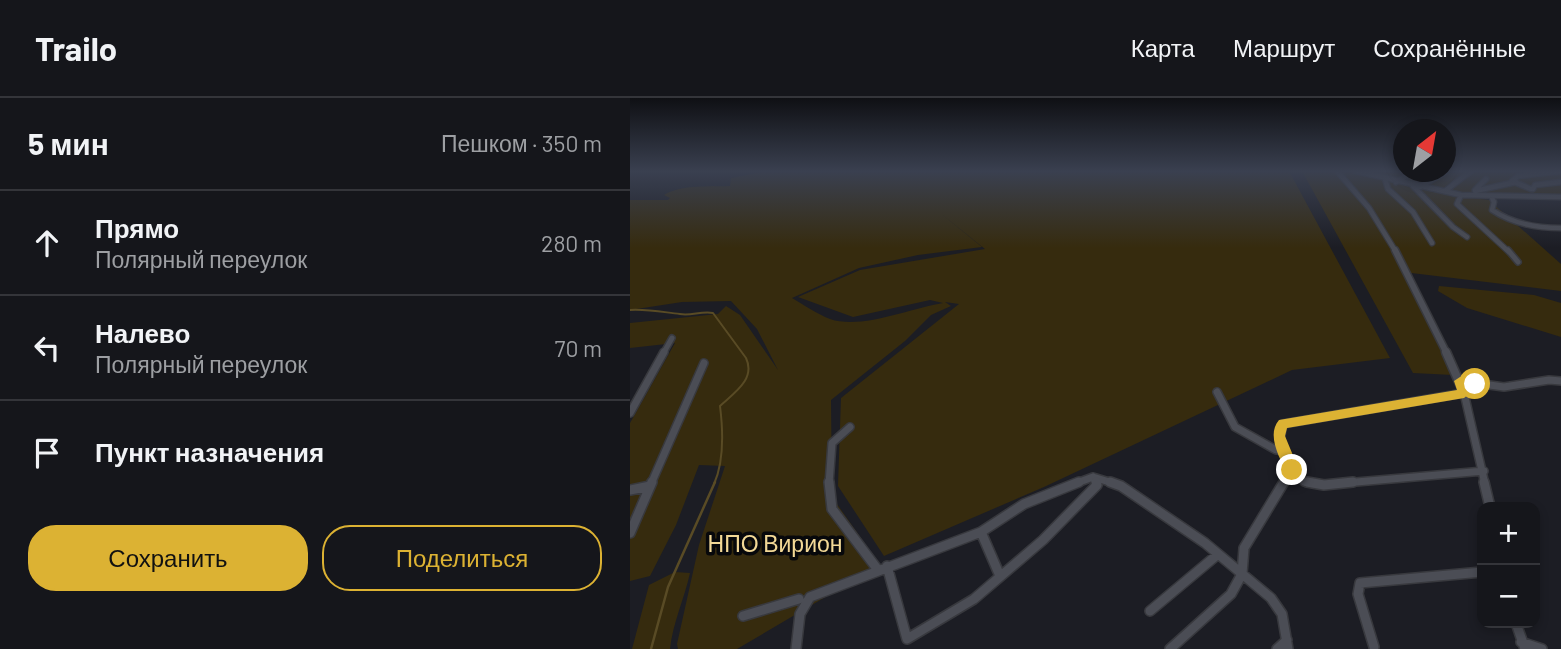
<!DOCTYPE html>
<html lang="ru">
<meta charset="utf-8">
<style>
:root{--surface:#15161b;--page:#222328;--text:#f1f3f6;--muted:#9d9fa3;--line:#34353a;--accent:#dcb233}
body{margin:0;font-family:Barlow,sans-serif;background:var(--page);color:var(--text)}
.controls{position:absolute;right:21px;bottom:21px;display:grid;overflow:hidden;border-radius:14px;box-shadow:0 4px 10px #0003}
.controls button{width:63px;height:63px;display:grid;place-items:center;padding:0;border:0;border-bottom:2px solid var(--line);background:var(--surface);color:var(--text);font:35px sans-serif}
.compass{position:absolute;left:763px;top:21px;width:63px;height:63px;border-radius:50%;background:var(--surface);box-shadow:0 4px 10px #0003;rotate:31deg}
.stop{position:absolute;width:21px;height:21px;margin:-16px;border:5px solid #dcb233;border-radius:50%;background:#fff}
.stop.end{background:#dcb233;border-color:#fff;box-shadow:0 2px 7px #0008}
.list{margin:0;padding:0;list-style:none}
h2{display:flex;justify-content:space-between;align-items:center;height:91px;margin:0;padding:0 28px;font-size:30px}
h2 small{font-size:23px;font-weight:400;color:var(--muted)}
.list li{display:grid;grid-template-columns:46px 1fr auto;gap:21px;align-items:center;box-sizing:border-box;height:105px;padding:0 28px;border-top:2px solid var(--line)}
.list b{display:block;font-size:26px;white-space:nowrap}
.list p{margin:0;font-size:23px;white-space:nowrap;color:var(--muted)}
.list em{font-size:23px;font-style:normal;color:var(--muted)}
.actions{display:flex;gap:14px;padding:21px 28px}
.actions a{flex:1;padding:16px 0;border:2px solid var(--accent);border-radius:28px;text-align:center;font-size:24px;color:var(--accent)}
.actions .main{background:var(--accent);color:#111}
.icon{flex:none;width:38px;height:38px;fill:none;stroke:currentColor;stroke-width:2;stroke-linecap:round;stroke-linejoin:round}
.map{position:relative;flex:none;width:931px;height:551px;overflow:hidden}
header{display:flex;align-items:center;gap:42px;box-sizing:border-box;height:98px;padding:0 35px;background:var(--surface);border-bottom:2px solid var(--line)}
header strong{font-size:33px}
nav{display:flex;gap:38px;margin-inline-start:auto;font-size:24px}
main{display:flex}
aside{flex:1;background:var(--surface)}
.map>svg:first-child{display:block}
</style>
<header>
<strong>Trailo</strong>
<nav><a>Карта</a><a>Маршрут</a><a>Сохранённые</a></nav>
</header>
<main>
<aside>
<h2>5 мин<small>Пешком · 350 m</small></h2>
<ul class="list">
<li><svg class="icon" aria-label="ahead" viewBox="0 0 24 24"><path d="M12 20V5M6 11l6-6 6 6"/></svg><div><b>Прямо</b><p>Полярный переулок</p></div><em>280 m</em></li>
<li><svg class="icon" aria-label="left" viewBox="0 0 24 24"><path d="M17 20v-9H6M10 6l-5 5 5 5"/></svg><div><b>Налево</b><p>Полярный переулок</p></div><em>70 m</em></li>
<li><svg class="icon" aria-label="arrive" viewBox="0 0 24 24"><path d="M6 21V4h12l-3 4 3 4H6"/></svg><div><b>Пункт назначения</b></div></li>
</ul>
<div class="actions"><a class="main">Сохранить</a><a>Поделиться</a></div>
</aside>
<div class="map">
<svg width="931" height="551" viewBox="0 0 931 551">
<rect width="100%" height="100%" fill="#1c1d24"/>
<path fill="#362b0e" fill-rule="evenodd" d="M138,73H659L760,260L662,272L414,389L254,458L208,388L211,300L329,206L315,204L321,208L301,217L275,243L201,302L202,399L250,467L107,551H48L47,546L69,447L95,368L69,367L46,427L20,478L0,483V325L45,245L0,250V225L88,216L96,208L110,217L148,272L127,231L101,203L52,204L0,212V102H38L40,100L34,97C52,86 79,89 100,88L101,80ZM309,114L355,151L230,172L168,199L223,219L300,202L313,205C281,210 231,232 200,221C187,216 174,207 162,200L229,170L288,157L352,149Z
M672,73H718L819,97L859,102L931,166V193L773,174L823,277L783,275Z
M734,73H931V102C899,92 868,98 834,95C800,92 767,81 734,73Z
M809,188L904,197L931,205V239L837,210L808,193Z
M45,474L60,475C54,502 43,524 40,551H2L19,487Z"/>
<g fill="none" stroke-linecap="round" stroke-linejoin="round">
<path stroke="#594b25" stroke-width="2" d="M0,212C18,211 32,214 50,216C61,218 71,213 83,215L116,260C126,281 104,295 90,308C93,332 94,364 84,386"/>
<path stroke="#594b25" stroke-width="2.5" d="M21,551L38,489L85,384"/>
<g stroke="#38393e" stroke-width="7">
<path id="minor-far3" d="M726,73L831,97L931,99
M755,81L758,91L783,114L802,145
M766,84L783,74
M783,88L823,129L837,139
M790,89L815,74
M901,91L882,83L888,78L931,73
M903,91L905,87L931,84
M845,92L856,81
M815,93L841,73
M845,93L886,84
M831,97L827,106L879,154
M861,98L864,104L862,112C883,126 906,130 931,130"/>
</g>
<g stroke="#38393e" stroke-width="8">
<path id="minor-far2" d="M878,152L888,164
M33,256L42,240"/>
</g>
<g stroke="#38393e" stroke-width="10">
<path id="minor-far1" d="M830,283L874,289L919,282L931,283
M587,294L605,329L646,352H654
M0,315L34,254
M662,372L674,384L689,386
M463,379L467,386
M21,386L74,265
M199,386L202,345L220,329
M444,386L463,379L486,386
M653,386L662,372L650,342L653,326L834,295L855,386
M703,386L854,373"/>
</g>
<g stroke="#38393e" stroke-width="12">
<path id="minor" d="M199,384L202,411L248,472
M480,384L491,388L575,445L641,500L652,516L658,551
M677,384L694,387L723,384
M854,384L860,409
M0,392L20,388
M351,434L370,478
M0,435L22,384
M257,468L277,541L344,501L413,442L467,387L466,384
M520,513L587,457
M113,518L169,501
M886,525L895,551
M891,544L912,551
M744,549L728,496L730,485L852,474
M166,551L170,516L180,499L351,434L394,406L449,384
M540,551L601,496L612,476L614,450L654,384
M647,551L657,542"/>
</g>
<g stroke="#38393e" stroke-width="7">
<path id="tertiary-far2" d="M707,73L739,110L766,154"/>
</g>
<g stroke="#38393e" stroke-width="9">
<path id="tertiary-far1" d="M765,152L817,256"/>
</g>
<g stroke="#38393e" stroke-width="11">
<path id="tertiary" d="M816,254L834,295"/>
</g>
<use href="#minor-far3" stroke="#4b4d55" stroke-width="4.5"/>
<use href="#minor-far2" stroke="#4b4d55" stroke-width="5"/>
<use href="#minor-far1" stroke="#4b4d55" stroke-width="7"/>
<use href="#minor" stroke="#4b4d55" stroke-width="9"/>
<use href="#tertiary-far2" stroke="#4b4d55" stroke-width="4.5"/>
<use href="#tertiary-far1" stroke="#4b4d55" stroke-width="6"/>
<use href="#tertiary" stroke="#4b4d55" stroke-width="8"/>
</g>
<linearGradient id="sky" x2="0" y2="1"><stop stop-color="#0f1014"/><stop offset="0.49" stop-color="#3a4050"/><stop offset="1" stop-color="#3a4050" stop-opacity="0"/></linearGradient>
<rect width="931" height="150" fill="url(#sky)"/>
<path fill="#dcb233" d="M830,279L849,283L851,286L845,290L837,289L840,295L834,300L657,330L655,338L669,372L662,378L657,376C650,360 636,337 649,322L827,292L824,283Z"/>
<g text-anchor="middle" stroke-width="7" stroke-linejoin="round" paint-order="stroke">
<g font-size="23" fill="#f2d896" stroke="#07080b">
<text x="145" y="454">НПО Вирион</text>
</g>
</g>
</svg>
<div class="controls">
<button>+</button>
<button>−</button>
</div>
<svg class="compass" viewBox="-18 -18 36 36"><path d="M0-13l5 13h-10z" fill="#e53935"/><path d="M0 13l5-13h-10z" fill="#9d9fa3"/></svg>
<div class="stop" style="left:845px;top:286px"></div>
<div class="stop end" style="left:662px;top:372px"></div>
</div>
</main>
